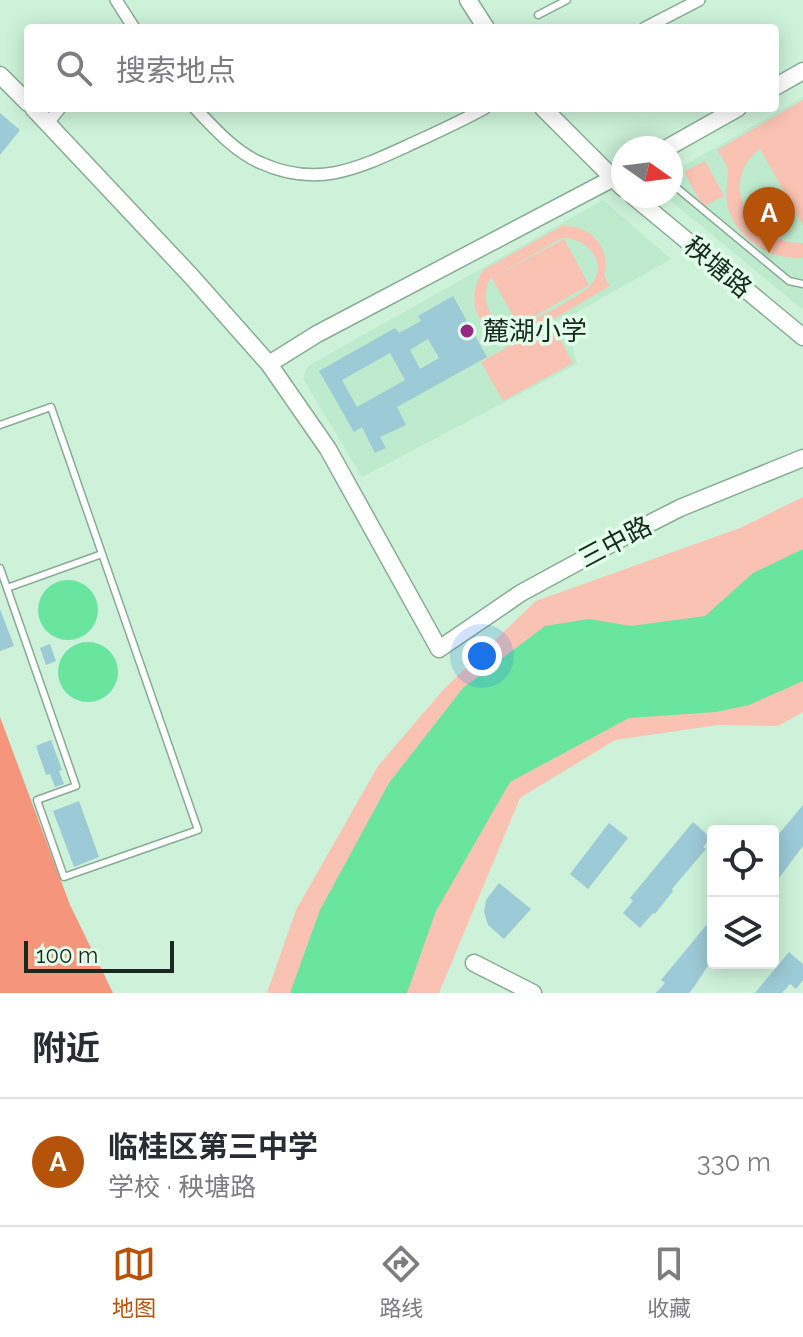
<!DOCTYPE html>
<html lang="zh">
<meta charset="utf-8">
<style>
:root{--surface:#fff;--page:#f2f2f3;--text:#2b2b33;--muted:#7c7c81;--line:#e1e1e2;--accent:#b45309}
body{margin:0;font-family:Raleway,"Noto Sans SC",sans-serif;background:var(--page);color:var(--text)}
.controls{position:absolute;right:24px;bottom:24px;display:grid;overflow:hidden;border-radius:8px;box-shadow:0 4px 20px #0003}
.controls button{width:72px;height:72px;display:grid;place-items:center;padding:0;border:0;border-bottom:2px solid var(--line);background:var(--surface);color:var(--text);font:40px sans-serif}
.compass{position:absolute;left:611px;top:136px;width:72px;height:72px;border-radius:50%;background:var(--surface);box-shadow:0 4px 20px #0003;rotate:104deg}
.scale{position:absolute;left:24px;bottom:20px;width:150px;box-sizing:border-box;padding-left:8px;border:4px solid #1a281f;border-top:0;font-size:22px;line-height:28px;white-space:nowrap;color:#1a281f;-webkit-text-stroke:6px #e0fee9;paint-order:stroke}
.you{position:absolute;left:482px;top:656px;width:28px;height:28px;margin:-20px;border:6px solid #fff;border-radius:50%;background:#1a73e8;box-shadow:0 0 0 12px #1a73e833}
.badge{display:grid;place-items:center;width:52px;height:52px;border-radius:50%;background:var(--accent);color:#fff;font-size:26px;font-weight:700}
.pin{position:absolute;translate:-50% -66px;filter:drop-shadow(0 2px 4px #0008)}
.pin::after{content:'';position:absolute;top:42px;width:28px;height:24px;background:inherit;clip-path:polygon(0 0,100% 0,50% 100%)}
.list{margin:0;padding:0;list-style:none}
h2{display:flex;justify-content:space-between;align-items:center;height:104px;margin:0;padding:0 32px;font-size:34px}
h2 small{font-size:26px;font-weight:400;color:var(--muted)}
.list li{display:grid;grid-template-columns:52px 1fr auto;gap:24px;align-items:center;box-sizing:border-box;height:128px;padding:0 32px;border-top:2px solid var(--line)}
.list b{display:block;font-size:30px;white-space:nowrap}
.list p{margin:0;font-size:26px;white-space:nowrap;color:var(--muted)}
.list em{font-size:26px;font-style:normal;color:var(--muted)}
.icon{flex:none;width:44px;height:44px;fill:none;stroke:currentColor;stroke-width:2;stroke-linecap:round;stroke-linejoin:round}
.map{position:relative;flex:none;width:803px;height:993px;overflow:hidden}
.search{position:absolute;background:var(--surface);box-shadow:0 4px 20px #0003;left:24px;right:24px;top:24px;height:88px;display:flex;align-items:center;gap:20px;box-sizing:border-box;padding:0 28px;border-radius:8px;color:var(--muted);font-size:30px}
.sheet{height:232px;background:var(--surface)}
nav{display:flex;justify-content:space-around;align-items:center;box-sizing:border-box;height:112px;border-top:2px solid var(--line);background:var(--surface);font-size:22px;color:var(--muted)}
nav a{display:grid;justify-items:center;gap:4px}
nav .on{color:var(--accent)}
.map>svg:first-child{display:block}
</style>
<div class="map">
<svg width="803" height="993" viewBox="0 0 803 993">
<rect width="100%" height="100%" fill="#cdf2d9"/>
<path fill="#beebcd" d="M803,97V310L665,196H671V173Z
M603,200L671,259L558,323L571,340L577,364L362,477L303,379L308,366Z"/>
<path fill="#f9c2b2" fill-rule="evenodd" d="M803,100V225L760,149C715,182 752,245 803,243V258C769,260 735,238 727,204C725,192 728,183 728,172C728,165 721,156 717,150Z
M705,161L724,196L703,207L684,172Z
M562,226C590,224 612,248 604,276L610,286L506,347L499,335L503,332C471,325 468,296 483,270ZM562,238C586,237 610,262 591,285C584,294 531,322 519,325L589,285L564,239L492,278L518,325C491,326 478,302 490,279Z
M551,323L573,363L503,401L481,362Z
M803,497V712L778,726L718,725L615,740L520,798L439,993H267L296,910L378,766L444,689L536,601L740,528Z"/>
<path fill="#f4957c" d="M0,717L70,905L113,993H0Z"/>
<path fill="#69e59f" d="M803,549V681L749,705L716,712L629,718L510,782L436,911L407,993H290L320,910L389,783L463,688L545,626L589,619L631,626L705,616L753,573Z
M38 610a30 30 0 1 1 60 0a30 30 0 1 1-60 0Z
M58 672a30 30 0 1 1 60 0a30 30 0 1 1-60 0Z"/>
<path fill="#9ccad6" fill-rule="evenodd" d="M0,113L20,130L0,155Z
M453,296L487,357L397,407L406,425L380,437L386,448L375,453L362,427L354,432L319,371L395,328L399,333L421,321L418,316ZM428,339L439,358L420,369L410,350ZM390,353L405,380L357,407L342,380Z
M0,609L14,646L0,651Z
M50,644L56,661L46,665L40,648Z
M51,740L62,770L59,771L64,784L55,787L50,774L46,775L36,746Z
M79,801L99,857L74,867L53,811Z
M803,805V846L773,886V841Z
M693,822L711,838L703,847L706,849L672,889L673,891L655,914L653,913L640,928L623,913L633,901L630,898Z
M609,823L628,838L588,889L570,874Z
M499,883L531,909L504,939L488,925L484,912L486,900Z
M713,917V958L694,987L689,993H656L665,983L661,980Z
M789,952L803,964V980L796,989L790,984L782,993H755Z"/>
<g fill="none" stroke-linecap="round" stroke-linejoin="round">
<g stroke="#88ab94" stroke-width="9">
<path id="lane" d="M538,15L567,0
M671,183L789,281L803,284
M0,425L51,407L198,830L64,877L37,800L76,786L0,568
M7,588L102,554"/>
</g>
<g stroke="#88ab94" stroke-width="14">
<path id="street" d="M116,0L134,28
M645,28L699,0
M195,108C214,128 235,152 261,163C316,188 357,169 407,146C433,134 460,122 485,108
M48,123L60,108"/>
</g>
<g stroke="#88ab94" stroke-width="19">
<path id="secondary" d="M468,0L486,28
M0,75L28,103
M775,87L803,71
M33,108L191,276L269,364L328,449L439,649L521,593L633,532L680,508L803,458
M543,108L623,188
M667,148L738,108
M633,196L803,337
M269,364L317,334L623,173
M474,963L533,993"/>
</g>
<use href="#lane" stroke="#fff" stroke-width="6"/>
<use href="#street" stroke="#fff" stroke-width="11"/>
<use href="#secondary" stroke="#fff" stroke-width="16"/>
</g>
<circle fill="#992785" stroke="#e0fee9" stroke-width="3" cx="467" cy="331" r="8"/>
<g text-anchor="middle" stroke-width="7" stroke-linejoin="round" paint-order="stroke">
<g font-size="26" fill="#1a281f" stroke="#e0fee9">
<text transform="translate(718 267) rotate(40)" y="9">秧塘路</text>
<text transform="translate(615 542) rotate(-28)" y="9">三中路</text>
</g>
<g font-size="26" fill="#1a281f" stroke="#e0fee9" text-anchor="start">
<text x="483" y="340">麓湖小学</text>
</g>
</g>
</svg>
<div class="controls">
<button><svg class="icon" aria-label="locate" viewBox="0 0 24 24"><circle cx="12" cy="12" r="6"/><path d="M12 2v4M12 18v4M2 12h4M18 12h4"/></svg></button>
<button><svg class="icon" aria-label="layers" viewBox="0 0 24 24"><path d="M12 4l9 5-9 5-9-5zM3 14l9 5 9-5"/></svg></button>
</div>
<svg class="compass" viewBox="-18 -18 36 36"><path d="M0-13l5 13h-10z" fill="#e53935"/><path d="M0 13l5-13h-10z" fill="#7c7c81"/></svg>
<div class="scale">100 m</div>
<div class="you"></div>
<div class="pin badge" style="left:769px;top:253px">A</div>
<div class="search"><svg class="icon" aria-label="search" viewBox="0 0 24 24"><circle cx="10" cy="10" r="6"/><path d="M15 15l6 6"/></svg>搜索地点</div>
</div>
<section class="sheet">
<h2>附近<small></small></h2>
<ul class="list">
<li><span class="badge">A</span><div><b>临桂区第三中学</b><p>学校 · 秧塘路</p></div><em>330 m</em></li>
</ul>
</section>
<nav>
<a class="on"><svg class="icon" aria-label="map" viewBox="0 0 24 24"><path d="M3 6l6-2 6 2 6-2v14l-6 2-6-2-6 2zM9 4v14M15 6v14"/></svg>地图</a>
<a><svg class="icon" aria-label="directions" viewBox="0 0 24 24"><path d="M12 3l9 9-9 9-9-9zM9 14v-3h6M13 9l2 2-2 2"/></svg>路线</a>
<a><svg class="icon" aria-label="saved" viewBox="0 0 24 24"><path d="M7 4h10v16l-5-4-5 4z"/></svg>收藏</a>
</nav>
